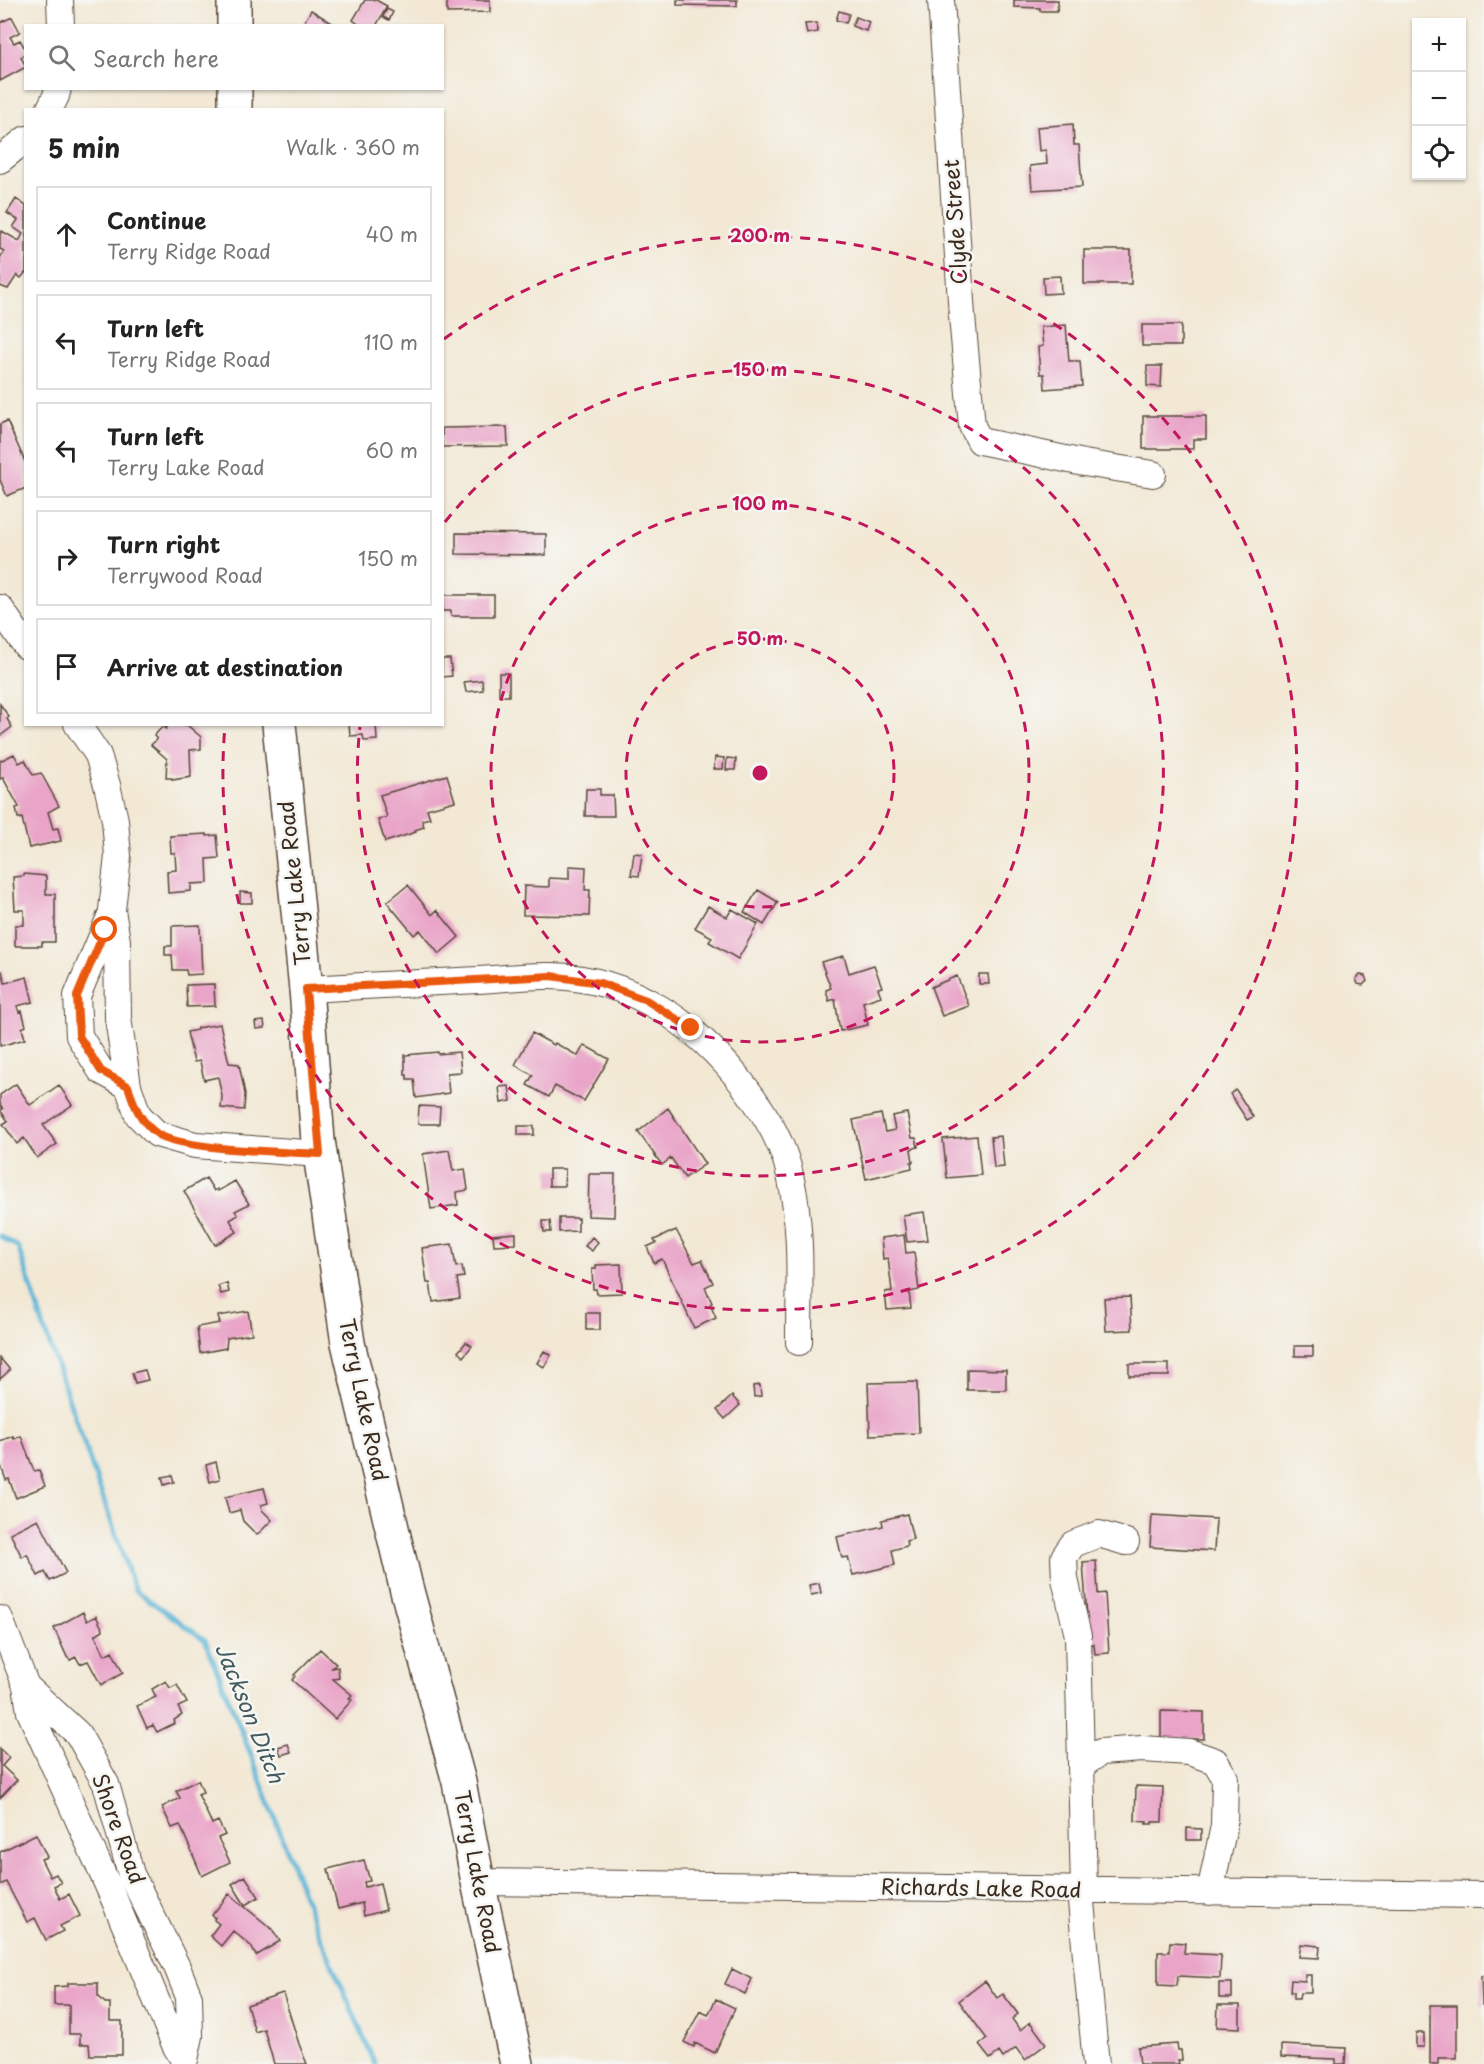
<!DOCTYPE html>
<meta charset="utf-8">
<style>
:root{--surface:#fff;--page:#f6f6f6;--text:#222;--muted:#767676;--line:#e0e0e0}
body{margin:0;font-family:"Playpen Sans",sans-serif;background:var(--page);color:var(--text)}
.controls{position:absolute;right:18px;top:18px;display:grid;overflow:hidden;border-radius:0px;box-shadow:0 2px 4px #0004}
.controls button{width:54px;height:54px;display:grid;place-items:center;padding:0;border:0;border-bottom:2px solid var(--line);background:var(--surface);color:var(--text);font:30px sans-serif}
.stop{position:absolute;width:18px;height:18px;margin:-14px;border:4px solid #ea580c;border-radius:50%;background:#fff}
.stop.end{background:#ea580c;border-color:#fff;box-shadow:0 2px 6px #0008}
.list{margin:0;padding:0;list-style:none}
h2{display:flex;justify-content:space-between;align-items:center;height:78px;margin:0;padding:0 24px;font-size:26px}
h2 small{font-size:20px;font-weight:400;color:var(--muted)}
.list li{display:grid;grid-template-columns:39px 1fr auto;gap:18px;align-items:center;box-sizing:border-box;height:96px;margin:0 12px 12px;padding:0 12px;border:2px solid var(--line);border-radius:0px}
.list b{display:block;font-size:22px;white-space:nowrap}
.list p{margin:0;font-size:20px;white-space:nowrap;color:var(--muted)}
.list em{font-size:20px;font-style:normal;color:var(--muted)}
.icon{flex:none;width:33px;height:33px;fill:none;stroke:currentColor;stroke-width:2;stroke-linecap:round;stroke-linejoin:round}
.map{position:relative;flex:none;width:1484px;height:2064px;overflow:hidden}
.search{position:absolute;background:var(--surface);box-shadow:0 2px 4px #0004;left:24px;top:24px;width:420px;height:66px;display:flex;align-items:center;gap:15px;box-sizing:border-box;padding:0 21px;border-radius:0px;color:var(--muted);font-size:22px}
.panel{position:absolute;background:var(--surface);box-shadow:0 2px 4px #0004;left:24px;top:108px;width:420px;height:618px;border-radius:0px}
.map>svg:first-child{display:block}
</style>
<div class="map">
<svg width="1484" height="2064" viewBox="0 0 1484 2064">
<rect width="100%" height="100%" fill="#f6f6f2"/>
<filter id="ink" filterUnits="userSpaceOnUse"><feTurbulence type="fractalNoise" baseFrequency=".0167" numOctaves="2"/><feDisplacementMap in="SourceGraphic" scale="12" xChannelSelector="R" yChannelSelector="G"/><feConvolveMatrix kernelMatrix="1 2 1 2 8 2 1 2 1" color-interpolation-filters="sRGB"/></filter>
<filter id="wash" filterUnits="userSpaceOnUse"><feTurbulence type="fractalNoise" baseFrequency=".008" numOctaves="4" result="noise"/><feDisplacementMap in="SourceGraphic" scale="24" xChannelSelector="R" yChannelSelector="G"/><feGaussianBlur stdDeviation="1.35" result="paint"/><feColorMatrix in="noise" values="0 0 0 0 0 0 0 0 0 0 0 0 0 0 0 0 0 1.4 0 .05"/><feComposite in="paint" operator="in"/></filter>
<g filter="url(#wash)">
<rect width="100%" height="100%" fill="#f2e8d4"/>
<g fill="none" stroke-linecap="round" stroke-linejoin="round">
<path stroke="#56b4d5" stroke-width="5" d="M0,1236L18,1247L46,1334L135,1590L205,1640L250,1752L312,1917L375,2064"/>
</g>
<g id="blocks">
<path fill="#e9a4c8" d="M365,0H376L387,6L376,26H361L353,20Z
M447,0H490V12L447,13Z
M677,0H737V6L677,5Z
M1014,0H1058L1057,11H1040V8L1014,7Z
M387,9L393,12L389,20L383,17Z
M311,10L337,26H302Z
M839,11L849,14L846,23L836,20Z
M12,17L20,32L10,37L14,43L20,40L26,50V54L21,57L26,67L0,81V23Z
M856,17L869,22L866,31L852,26Z
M817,23L818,32L807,34L805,24Z
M1073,124L1074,145H1079L1082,187L1032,190L1030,166L1047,164L1046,150L1039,151L1037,127Z
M16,199L26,206V272L21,278L17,275L8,289L0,286V258L4,251L0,249V234L2,231L19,241L23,234L13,227L18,220L7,213Z
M1084,250H1131V284H1084Z
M1060,276L1061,293L1044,294L1043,277Z
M1066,325L1069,361H1080L1082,386L1045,389L1044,374H1040L1038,347L1043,346L1041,327Z
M1142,325H1181V346H1142Z
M1147,366H1162L1161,387L1147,386Z
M1143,416H1206V439H1193V449H1143Z
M7,421L26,464V488L7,496L0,480V424Z
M507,427L508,446L442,447V428Z
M456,533L546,534V555L456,554Z
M443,595H494V616H451V611H443Z
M442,659H450L452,676L442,677Z
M499,673H509V696H499Z
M482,680L483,690L466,692L464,682Z
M0,704L9,717L7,719L12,727L0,736Z
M169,724L187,725L201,737V749L190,750L191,777L172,780V778H166L167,759L151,745L157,739L154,736L163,726L166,729Z
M349,724H376L377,740L364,741L363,735L350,736Z
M14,754L19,763L25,760L33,775L41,773L59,806L48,812L53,829L58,828L61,841L29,848L22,818H18L16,808L19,807L3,778L0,779V761Z
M715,757L724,758L723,769H714Z
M727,758L736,759L735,770H726Z
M447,775L455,801L427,809L430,818L422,820L424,827L415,830L416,832L385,842L378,820L387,817L380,795Z
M586,789H600V795H613L614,816H585Z
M207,834V836L217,835L219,858L207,859L208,883L191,884V891L168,893L167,871L176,870L175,853H171L170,836Z
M634,853L642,854L639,876L631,875Z
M569,866L586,867L585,890H590L589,916L523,915L524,886L549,887V878L569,879Z
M24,874L46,876V894H55V942H42V946H15V925H24V910H15L13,877L24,876Z
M408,885L432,915L437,910L459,937L439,954L420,930L414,935L387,902Z
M758,890L778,902L764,925L744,912Z
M240,892L252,893V903H240Z
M708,906L727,917L732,909L758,924L738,959L709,942L712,937L695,928Z
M200,925L202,974L187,975L186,970H173L172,955H165V946H172V926Z
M844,956L849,973L874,965L882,987L878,988L881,996L863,1002L868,1025L840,1031L835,999L829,1001L826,990L831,988L821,962Z
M2,971L5,983L27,977L33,1002L17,1006L19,1012L22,1011L26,1026L22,1028L25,1039L0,1046V972Z
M979,974H988L989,984H979Z
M1360,975L1365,976L1367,981L1363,985L1358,984L1356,979Z
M957,976L969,1006L942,1016L931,987Z
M214,984L215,1006L187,1007L186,985Z
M264,1021L265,1028L256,1029L255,1022Z
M220,1024L229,1063L239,1064L245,1094L244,1110L221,1108L222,1096L218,1077L204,1080L200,1061L194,1062L187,1032L197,1030V1028Z
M532,1033L554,1045L555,1043L578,1056L584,1045L609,1059L584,1101L555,1086L549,1097L527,1085L533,1075L515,1065Z
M438,1052V1054L459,1052L461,1072L447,1073L449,1093L416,1098L414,1079H407V1075H405V1055Z
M16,1084L30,1105L59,1085L72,1105L43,1125L57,1144L37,1158L24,1138L17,1144L3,1124L8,1121L0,1110L3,1109L0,1104V1095Z
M509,1086L511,1101L501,1103L499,1087Z
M1236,1090L1253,1117L1247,1120L1230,1094Z
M419,1106L440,1107L439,1124H418Z
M668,1108L705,1164L685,1178L671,1158L662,1165L638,1132Z
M907,1113L912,1138H916L918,1147L911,1149L913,1162H911L912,1168L866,1179L853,1120L881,1114L885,1132L895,1130L892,1116Z
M518,1126H534V1135H518Z
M977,1136L981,1175L947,1178L943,1139Z
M1001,1136L1004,1167L994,1168L991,1137Z
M449,1150L453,1171L465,1169L468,1190L457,1192L458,1205L431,1209L423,1154Z
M549,1169H565L564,1186H549Z
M589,1174H615L614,1217L588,1216Z
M206,1178L214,1191L217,1189L218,1191L235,1181L249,1204L235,1211L238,1215L230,1220L237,1232L215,1245L184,1191Z
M924,1212L928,1240L907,1242L903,1215Z
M559,1218H578V1231L559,1232Z
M543,1221H550L551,1232H544Z
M676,1230L694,1263L702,1260L713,1283L705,1287L712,1303L710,1304L716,1318L694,1328L662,1259L654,1263L647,1247L656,1243L654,1240Z
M516,1233V1244L494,1245L493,1235Z
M904,1235L906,1253L914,1252L919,1290L909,1292L911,1308L887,1310L885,1292L892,1291L888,1258L883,1259L881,1238Z
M592,1237L598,1242L592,1251L585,1246Z
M452,1244L456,1267L462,1266L464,1277L457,1278L460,1298L433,1302L430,1283H427L422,1248Z
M621,1264L622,1293L597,1294L596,1289H593L592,1269H596V1265Z
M227,1283L229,1292L221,1294L218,1286Z
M1130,1297L1132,1330L1106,1331L1104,1298Z
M248,1311L252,1334L227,1338L226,1348L200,1353L197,1327L220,1323L218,1316Z
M586,1313H600V1330H586Z
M466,1342L472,1346L463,1357L458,1352Z
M1295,1346H1313V1356H1295Z
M544,1351L551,1355L544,1367L537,1363Z
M0,1358L10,1370L0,1379Z
M1129,1364H1169V1376H1129Z
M967,1369L1006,1370V1390H967Z
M145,1370L148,1380L135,1383L132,1373Z
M917,1382L919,1433L870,1435L868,1383Z
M760,1385L761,1396L754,1397L753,1386Z
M732,1396L740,1405L725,1419L717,1410Z
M13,1436L14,1439L21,1436L34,1471L39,1470L45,1486L16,1498L9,1479L6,1480L0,1463V1441Z
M216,1462L220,1479L210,1482L206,1465Z
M172,1475L174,1482L164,1485L162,1477Z
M264,1488L268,1503L261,1505L262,1510L272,1520L257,1535L243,1521L240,1510L229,1513L225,1497Z
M907,1514L913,1539L906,1541L907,1546L892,1550L895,1565L853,1575L848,1557L842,1558L837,1537L883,1526L882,1520Z
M1152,1515L1216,1519L1214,1551L1150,1547Z
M38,1519L66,1573L50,1581L45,1572L38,1576L27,1554L22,1557L10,1533Z
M1096,1561L1098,1594L1105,1593L1109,1653L1095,1654L1094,1644L1089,1645L1083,1562Z
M819,1583L821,1593L811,1595L809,1585Z
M83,1612L87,1621L96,1616L103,1630L95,1635L105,1655L112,1651L123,1673L101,1685L88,1661L80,1664L76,1657L70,1660L67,1657L54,1628Z
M320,1649L336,1664L332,1668L338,1667L339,1678L333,1679L352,1695L349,1698L352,1700L335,1719L292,1680L295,1676L294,1675Z
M166,1681L170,1688L177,1685L187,1703L178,1707L182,1715L174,1720L175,1723L157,1732L153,1725L147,1728L137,1706L156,1697L152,1689Z
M1161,1711L1204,1712V1739H1161Z
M288,1744L291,1752L281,1755L278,1747Z
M0,1749L9,1758L2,1766L17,1780L0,1798Z
M198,1780L203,1792L198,1794L212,1824L218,1821L225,1835L218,1838L230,1862L202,1876L180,1825L172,1828L162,1807L180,1798L176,1791Z
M1136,1786L1163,1787L1162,1822H1152V1824H1146L1147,1822L1135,1821Z
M1187,1828L1201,1829V1840H1187Z
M36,1834L47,1857L41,1859L50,1877L56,1874L61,1883L54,1886L60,1899L69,1894L80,1916L60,1926L63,1931L46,1940L35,1918L27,1922L6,1882L0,1885V1852Z
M364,1860L370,1881L364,1882L365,1887L380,1883L386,1910L364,1916L362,1903L338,1909L328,1869Z
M245,1876L259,1897L245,1905L232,1884Z
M229,1894L272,1929L280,1941L256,1956L251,1946L233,1931L221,1946L210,1936L219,1924L214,1920L215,1917L212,1915Z
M1170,1942L1185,1943L1184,1953L1221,1955L1220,1978L1178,1976L1177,1986L1158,1985V1952H1169Z
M1301,1944L1320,1946L1319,1958L1299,1957Z
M732,1969L752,1979L745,1994L725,1984Z
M1305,1975H1311V1993H1300L1299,1999H1294V1992H1290L1291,1980L1305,1981Z
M1484,1975V2005H1482L1481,1976Z
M985,1981L997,1998L1003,1994L1018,2014L1012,2019L1020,2030L1030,2022L1046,2044L1025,2060L1016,2048L1003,2058L999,2052L990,2059L979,2045L987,2039L959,2001Z
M68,1983H98V1996L105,2003H110V2021H122V2055H90L89,2044H80V2034H69V2005H54V1987L68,1986Z
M1219,1983H1232V1998H1219Z
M283,1993L299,2044L307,2064H274L264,2029L255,2032L247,2005Z
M716,1999L735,2008L715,2053L695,2043L694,2047L684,2042L700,2011L708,2015Z
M1218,2005H1240V2028L1217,2027Z
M1430,2005H1457V2058H1438V2064H1430Z
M1416,2033H1424V2047H1416Z
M1177,2044L1178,2050H1181L1182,2060H1178L1179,2064H1140L1138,2047Z
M1281,2045L1346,2048L1345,2064H1336V2059L1281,2057Z"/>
</g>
</g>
<g filter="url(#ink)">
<use href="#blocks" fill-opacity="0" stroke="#564639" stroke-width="1.5"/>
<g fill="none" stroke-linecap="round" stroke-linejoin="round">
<g stroke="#564639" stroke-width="28">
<path id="minor" d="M60,0L61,26
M941,0L962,316L972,426L980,441L1084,463L1153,474
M49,110L56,96L58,88
M0,160L26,139
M0,608L26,646
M77,724L98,755L107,785L115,820L118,856L112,910L117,941L118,1018L128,1086L138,1115L157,1134L195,1145L320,1154
M112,912L77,996L79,1036L101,1071L128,1086
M306,989C363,986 421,983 478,980C502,979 527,975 551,976C632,978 697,1024 745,1087C765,1113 783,1142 790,1175C803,1229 799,1286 799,1342
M0,1619L26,1686L30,1712L114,1899L175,2045L184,2060
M26,1686L78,1734L106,1784L131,1874L177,1967L189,1997L190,2036L184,2064
M1082,1765L1101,1752L1142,1749L1189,1752L1215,1761L1225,1778L1224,1826L1210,1892
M478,1882L1484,1895
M1080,1891L1096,2064
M1084,1891L1078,1636L1065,1579L1064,1557L1073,1544L1099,1534L1126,1542"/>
</g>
<g stroke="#564639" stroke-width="36">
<path id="major" d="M234,0V26
M235,88V110
M279,724L306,989L318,1140L348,1343L406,1587L459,1782L478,1882L517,2064"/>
</g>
<use href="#minor" stroke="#fff" stroke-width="26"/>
<use href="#major" stroke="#fff" stroke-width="33"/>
</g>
</g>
<g fill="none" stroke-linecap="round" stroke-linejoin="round" filter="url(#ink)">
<path stroke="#ea580c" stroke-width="8" d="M105,930L77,996L79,1036L101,1071L128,1086C134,1105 140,1121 156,1133C178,1150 287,1152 320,1154L306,989L551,976L600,983L646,1000L691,1028"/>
</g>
<g fill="none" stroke="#c2185b" stroke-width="3" stroke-dasharray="10 8">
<circle cx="760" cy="773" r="134"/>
<circle cx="760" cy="773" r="269"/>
<path d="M445 522A403 403 0 1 1 360 727"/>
<path d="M444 339A537 537 0 1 1 225 726"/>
</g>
<g text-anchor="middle" stroke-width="5" stroke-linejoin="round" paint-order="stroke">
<g font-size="21" fill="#3b2a1e" stroke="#f6f6f2">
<text transform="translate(956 222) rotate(-94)" y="7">Clyde Street</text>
<text transform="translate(295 883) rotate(-96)" y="7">Terry Lake Road</text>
<text transform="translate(363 1400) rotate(78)" y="7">Terry Lake Road</text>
<text transform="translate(118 1829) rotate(70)" y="7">Shore Road</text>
<text transform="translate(477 1872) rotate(79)" y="7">Terry Lake Road</text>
<text transform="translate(981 1889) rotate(1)" y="7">Richards Lake Road</text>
</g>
<g font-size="22" font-style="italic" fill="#445a5e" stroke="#f6f6f2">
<text transform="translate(250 1713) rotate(68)" y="8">Jackson Ditch</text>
</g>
</g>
<circle cx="760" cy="773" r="9" fill="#c2185b" stroke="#f6f6f2" stroke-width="3"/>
<g font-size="18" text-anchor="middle" font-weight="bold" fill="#c2185b" stroke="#f6f6f2" stroke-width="5" stroke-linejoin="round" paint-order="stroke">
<text x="760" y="242">200 m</text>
<text x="760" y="376">150 m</text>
<text x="760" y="510">100 m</text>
<text x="760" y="645">50 m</text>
</g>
</svg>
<div class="controls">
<button>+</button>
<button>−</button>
<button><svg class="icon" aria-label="locate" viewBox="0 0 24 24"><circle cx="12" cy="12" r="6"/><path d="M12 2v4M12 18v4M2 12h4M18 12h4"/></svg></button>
</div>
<div class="stop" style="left:105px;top:930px"></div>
<div class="stop end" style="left:691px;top:1028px"></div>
<div class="search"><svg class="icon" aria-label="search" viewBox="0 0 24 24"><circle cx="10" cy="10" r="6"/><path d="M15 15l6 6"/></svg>Search here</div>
<section class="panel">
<h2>5 min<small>Walk · 360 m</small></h2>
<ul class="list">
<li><svg class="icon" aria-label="ahead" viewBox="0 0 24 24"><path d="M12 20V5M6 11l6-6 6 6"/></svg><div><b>Continue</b><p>Terry Ridge Road</p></div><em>40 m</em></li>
<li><svg class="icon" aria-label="left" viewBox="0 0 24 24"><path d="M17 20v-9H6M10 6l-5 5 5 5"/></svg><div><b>Turn left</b><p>Terry Ridge Road</p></div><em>110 m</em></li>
<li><svg class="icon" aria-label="left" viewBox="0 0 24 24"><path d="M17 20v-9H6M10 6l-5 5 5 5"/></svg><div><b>Turn left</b><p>Terry Lake Road</p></div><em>60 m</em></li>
<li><svg class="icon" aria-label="right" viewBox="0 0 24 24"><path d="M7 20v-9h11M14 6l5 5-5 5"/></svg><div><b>Turn right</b><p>Terrywood Road</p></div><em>150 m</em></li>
<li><svg class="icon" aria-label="arrive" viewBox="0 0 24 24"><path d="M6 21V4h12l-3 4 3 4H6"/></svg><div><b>Arrive at destination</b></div></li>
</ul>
</section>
</div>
